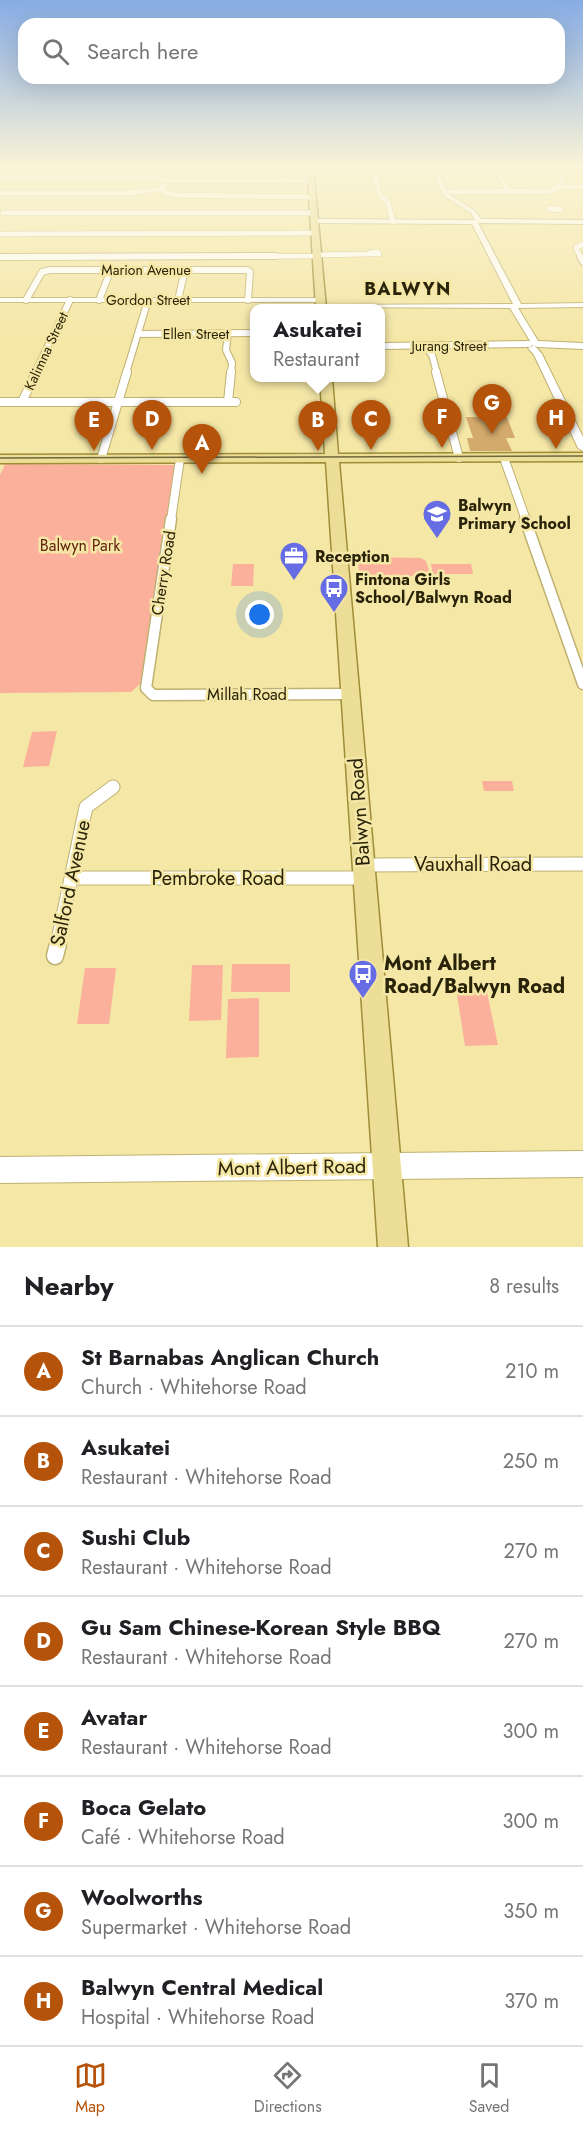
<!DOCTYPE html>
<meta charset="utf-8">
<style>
:root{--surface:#fff;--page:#f2f2f2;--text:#202124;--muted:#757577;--line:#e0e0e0;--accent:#b45309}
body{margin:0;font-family:Jost,sans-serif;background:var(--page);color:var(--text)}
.you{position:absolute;left:260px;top:615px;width:21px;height:21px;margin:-15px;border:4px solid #fff;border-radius:50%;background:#1a73e8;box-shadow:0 0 0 9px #1a73e833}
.badge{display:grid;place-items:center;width:39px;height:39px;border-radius:50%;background:var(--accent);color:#fff;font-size:20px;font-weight:700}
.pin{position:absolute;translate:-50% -50px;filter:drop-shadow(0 2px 3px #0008)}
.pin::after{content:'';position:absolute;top:32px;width:21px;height:18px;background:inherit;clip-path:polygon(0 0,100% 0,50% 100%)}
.popup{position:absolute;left:250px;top:304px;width:135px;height:78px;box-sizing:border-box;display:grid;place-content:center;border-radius:12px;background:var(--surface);filter:drop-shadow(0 2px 4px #0005);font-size:20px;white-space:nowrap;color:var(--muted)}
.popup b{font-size:22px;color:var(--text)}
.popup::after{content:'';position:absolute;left:50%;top:100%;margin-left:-12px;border:12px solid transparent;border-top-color:var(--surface)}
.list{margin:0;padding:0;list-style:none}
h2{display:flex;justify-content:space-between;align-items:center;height:78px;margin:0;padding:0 24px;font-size:26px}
h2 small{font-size:20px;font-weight:400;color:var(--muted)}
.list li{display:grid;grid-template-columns:39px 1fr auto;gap:18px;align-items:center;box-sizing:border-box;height:90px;padding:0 24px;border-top:2px solid var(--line)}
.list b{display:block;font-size:22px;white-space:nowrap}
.list p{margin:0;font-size:20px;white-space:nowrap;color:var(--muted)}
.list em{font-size:20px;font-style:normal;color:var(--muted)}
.icon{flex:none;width:33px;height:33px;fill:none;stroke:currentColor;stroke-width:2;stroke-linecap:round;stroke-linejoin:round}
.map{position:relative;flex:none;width:583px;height:1247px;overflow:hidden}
.search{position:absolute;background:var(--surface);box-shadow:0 6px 24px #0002;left:18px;right:18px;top:18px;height:66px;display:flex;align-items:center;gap:15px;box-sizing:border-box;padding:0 21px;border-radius:18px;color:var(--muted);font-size:22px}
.sheet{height:798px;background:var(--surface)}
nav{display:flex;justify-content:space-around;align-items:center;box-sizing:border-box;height:84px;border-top:2px solid var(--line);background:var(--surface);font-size:16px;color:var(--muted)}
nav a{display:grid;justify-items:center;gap:3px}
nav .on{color:var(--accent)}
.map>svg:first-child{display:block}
</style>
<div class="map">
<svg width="583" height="1247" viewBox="0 0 583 1247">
<rect width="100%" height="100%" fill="#f5e7a6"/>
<path fill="#fab09b" d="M5,464L177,465L140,684L131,692L0,693V475Z
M368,557L421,558L426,561L429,570L426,574L420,576L366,575L359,570L358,562Z
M233,564H254L253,586H231Z
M431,564H471L473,574H433Z
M57,731L49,766L23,767L32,732Z
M482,781H512L514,791H484Z
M232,964H290V992H231Z
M192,965H223L221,1020L189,1021Z
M85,968H116L109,1024H77Z
M486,987L498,1045L465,1046L456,988Z
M259,998V1057L226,1058L228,999Z"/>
<path fill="#d3aa6c" d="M466,417H507L515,438H506L512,451H470L467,438H473Z"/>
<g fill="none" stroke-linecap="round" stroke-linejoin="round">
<g stroke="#bfb172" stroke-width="6">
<path id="minor-far5" d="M372,166L380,195L388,202L393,222
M493,166L509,192
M552,166L564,183
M282,167L296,166
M247,173L248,167H281L285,181
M0,176H140L172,181H311
M559,187H583
M161,189L166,193L176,195L312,197
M444,192L551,191L564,183
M0,193H130L161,189L166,180
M554,208L561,210L549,209Z
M3,213H313
M0,234L315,233
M372,252H378L379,254H367Z
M317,255L368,254
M0,257L317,256
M581,258L576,248L583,244"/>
</g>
<g stroke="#bfb172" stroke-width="8">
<path id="minor-far4" d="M580,256L583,262
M0,257L276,256
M26,300L42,272L50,270H247L250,272L248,300
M99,300L111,270
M178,300L185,270
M228,333L226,350L232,363L231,373
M138,334L255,333
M538,344L583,346
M381,346L529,344
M425,346L432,355L437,373
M35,373L70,300
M126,373L148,300"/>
</g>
<g stroke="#bfb172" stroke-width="10">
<path id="minor-far3" d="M436,372L459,458
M0,402H236
M22,402L36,372
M228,402L231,372
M504,458L526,520
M101,459L127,372
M171,520L180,459"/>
</g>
<g stroke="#bfb172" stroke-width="13">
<path id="minor-far2" d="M171,519L146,688L153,695L350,694
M525,519L583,684"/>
</g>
<g stroke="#bfb172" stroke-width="15">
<path id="minor-far1" d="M363,865L583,864
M72,878H365
M57,945L86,807L113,787"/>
</g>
<g stroke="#bfb172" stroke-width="19">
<path id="minor" d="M55,956L58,944"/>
</g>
<g stroke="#bfb172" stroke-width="2">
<path id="tertiary" d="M429,166H435L449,194L475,211L481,219L583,220V224L478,223L521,304L583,303V307L518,308L540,344L535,346L542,354L583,437V451L578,448L534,355L528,348L533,346L510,308L317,307L321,305L513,304L472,224L314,223L311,221L314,219L475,220L471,213L444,196Z
M0,298H320L324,300L320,302H0Z"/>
</g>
<g stroke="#bfb172" stroke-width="2">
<path id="secondary" d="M583,1151V1177L0,1183V1157Z"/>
</g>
<g stroke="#9f8d38" stroke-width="3">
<path id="primary" d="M307,166H313L326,308H316Z
M320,378H332L338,454L583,453V461L339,462L408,1247H378L326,462L0,463V455L325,454Z"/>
</g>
<use href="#minor-far5" stroke="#fff" stroke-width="5"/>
<use href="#minor-far4" stroke="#fff" stroke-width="6"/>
<use href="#minor-far3" stroke="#fff" stroke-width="8"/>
<use href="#minor-far2" stroke="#fff" stroke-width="10"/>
<use href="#minor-far1" stroke="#fff" stroke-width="13"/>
<use href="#minor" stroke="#fff" stroke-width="16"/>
<use href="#tertiary" fill="#fff" fill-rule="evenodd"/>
<use href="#secondary" fill="#fff" fill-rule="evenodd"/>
<use href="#primary" fill="#ecdd97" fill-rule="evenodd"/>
<path stroke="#706740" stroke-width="1.5" d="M0,458L583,456"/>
</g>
<linearGradient id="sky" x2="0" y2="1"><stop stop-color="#87ace4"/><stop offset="0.49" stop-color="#faf4d7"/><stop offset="1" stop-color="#faf4d7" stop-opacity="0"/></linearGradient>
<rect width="583" height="340" fill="url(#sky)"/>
<defs>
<g id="school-pin" transform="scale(1.5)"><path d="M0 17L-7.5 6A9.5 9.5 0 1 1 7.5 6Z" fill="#666ce4" stroke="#f5e7a6"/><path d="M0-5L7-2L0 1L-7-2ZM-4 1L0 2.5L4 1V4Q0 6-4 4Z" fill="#fff"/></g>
<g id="office-pin" transform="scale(1.5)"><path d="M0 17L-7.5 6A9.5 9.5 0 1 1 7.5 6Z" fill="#666ce4" stroke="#f5e7a6"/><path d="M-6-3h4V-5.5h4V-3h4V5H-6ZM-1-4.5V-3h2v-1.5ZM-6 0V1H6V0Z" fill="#fff"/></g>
<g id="bus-pin" transform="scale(1.5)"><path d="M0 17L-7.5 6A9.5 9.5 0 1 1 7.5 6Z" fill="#666ce4" stroke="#f5e7a6"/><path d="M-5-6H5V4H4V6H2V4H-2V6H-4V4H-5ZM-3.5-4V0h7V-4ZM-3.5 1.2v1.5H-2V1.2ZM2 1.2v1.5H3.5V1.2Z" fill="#fff"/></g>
</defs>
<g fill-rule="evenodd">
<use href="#school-pin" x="437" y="514"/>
<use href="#office-pin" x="294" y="556"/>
<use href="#bus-pin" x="334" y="588"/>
<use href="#bus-pin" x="363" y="974"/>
</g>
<g text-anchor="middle" stroke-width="5" stroke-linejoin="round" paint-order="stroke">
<g font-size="14" fill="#292309" stroke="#f5e7a6">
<text x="146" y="275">Marion Avenue</text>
<text x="148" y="305">Gordon Street</text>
<text x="196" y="339">Ellen Street</text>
<text x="449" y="351">Jurang Street</text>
<text transform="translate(46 351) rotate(-65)" y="5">Kalimna Street</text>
</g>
<g font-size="16" font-weight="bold" fill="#292309" stroke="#f5e7a6" text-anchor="start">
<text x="458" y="511">Balwyn<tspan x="458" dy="18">Primary School</tspan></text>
<text x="315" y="562">Reception</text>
<text x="355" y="585">Fintona Girls<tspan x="355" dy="18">School/Balwyn Road</tspan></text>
</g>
<g font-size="16" fill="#63230f" stroke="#f5e7a6">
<text x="80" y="551">Balwyn Park</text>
</g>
<g font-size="16" fill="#292309" stroke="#f5e7a6">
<text transform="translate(163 573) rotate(-81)" y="6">Cherry Road</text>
<text x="247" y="700">Millah Road</text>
</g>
<g font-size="18" font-weight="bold" letter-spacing="1.5" fill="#292309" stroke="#f5e7a6">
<text x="408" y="295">BALWYN</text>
</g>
<g font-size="20" fill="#292309" stroke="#f5e7a6">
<text transform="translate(359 812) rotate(-94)" y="7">Balwyn Road</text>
<text x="473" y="871">Vauxhall Road</text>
<text x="218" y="885">Pembroke Road</text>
<text transform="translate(70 883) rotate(-78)" y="7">Salford Avenue</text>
<text transform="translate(292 1167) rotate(-1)" y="7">Mont Albert Road</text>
</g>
<g font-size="20" font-weight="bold" fill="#292309" stroke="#f5e7a6" text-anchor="start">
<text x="384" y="970">Mont Albert<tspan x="384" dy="23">Road/Balwyn Road</tspan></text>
</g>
</g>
</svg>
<div class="you"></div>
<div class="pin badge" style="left:202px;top:474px">A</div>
<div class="pin badge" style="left:318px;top:451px">B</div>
<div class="popup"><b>Asukatei</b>Restaurant</div>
<div class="pin badge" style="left:371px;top:450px">C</div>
<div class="pin badge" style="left:152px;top:450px">D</div>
<div class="pin badge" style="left:94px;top:451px">E</div>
<div class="pin badge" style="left:442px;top:448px">F</div>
<div class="pin badge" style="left:492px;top:434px">G</div>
<div class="pin badge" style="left:556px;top:449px">H</div>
<div class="search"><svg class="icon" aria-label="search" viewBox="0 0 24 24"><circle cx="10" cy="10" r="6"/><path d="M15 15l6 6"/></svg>Search here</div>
</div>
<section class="sheet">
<h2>Nearby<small>8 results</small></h2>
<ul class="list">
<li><span class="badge">A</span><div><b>St Barnabas Anglican Church</b><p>Church · Whitehorse Road</p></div><em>210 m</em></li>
<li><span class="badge">B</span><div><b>Asukatei</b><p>Restaurant · Whitehorse Road</p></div><em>250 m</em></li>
<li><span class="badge">C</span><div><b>Sushi Club</b><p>Restaurant · Whitehorse Road</p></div><em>270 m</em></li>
<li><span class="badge">D</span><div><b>Gu Sam Chinese-Korean Style BBQ</b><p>Restaurant · Whitehorse Road</p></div><em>270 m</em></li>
<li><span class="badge">E</span><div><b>Avatar</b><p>Restaurant · Whitehorse Road</p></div><em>300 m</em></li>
<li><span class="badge">F</span><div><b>Boca Gelato</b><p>Café · Whitehorse Road</p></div><em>300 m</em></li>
<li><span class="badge">G</span><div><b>Woolworths</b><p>Supermarket · Whitehorse Road</p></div><em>350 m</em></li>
<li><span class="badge">H</span><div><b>Balwyn Central Medical</b><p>Hospital · Whitehorse Road</p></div><em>370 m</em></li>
</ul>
</section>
<nav>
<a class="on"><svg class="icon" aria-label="map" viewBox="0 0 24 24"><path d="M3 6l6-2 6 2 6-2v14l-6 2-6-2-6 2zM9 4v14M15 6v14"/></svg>Map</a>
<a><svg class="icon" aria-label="directions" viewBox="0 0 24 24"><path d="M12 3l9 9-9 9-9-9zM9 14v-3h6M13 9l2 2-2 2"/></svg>Directions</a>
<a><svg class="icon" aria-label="saved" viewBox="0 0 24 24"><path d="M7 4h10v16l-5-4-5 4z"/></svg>Saved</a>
</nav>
